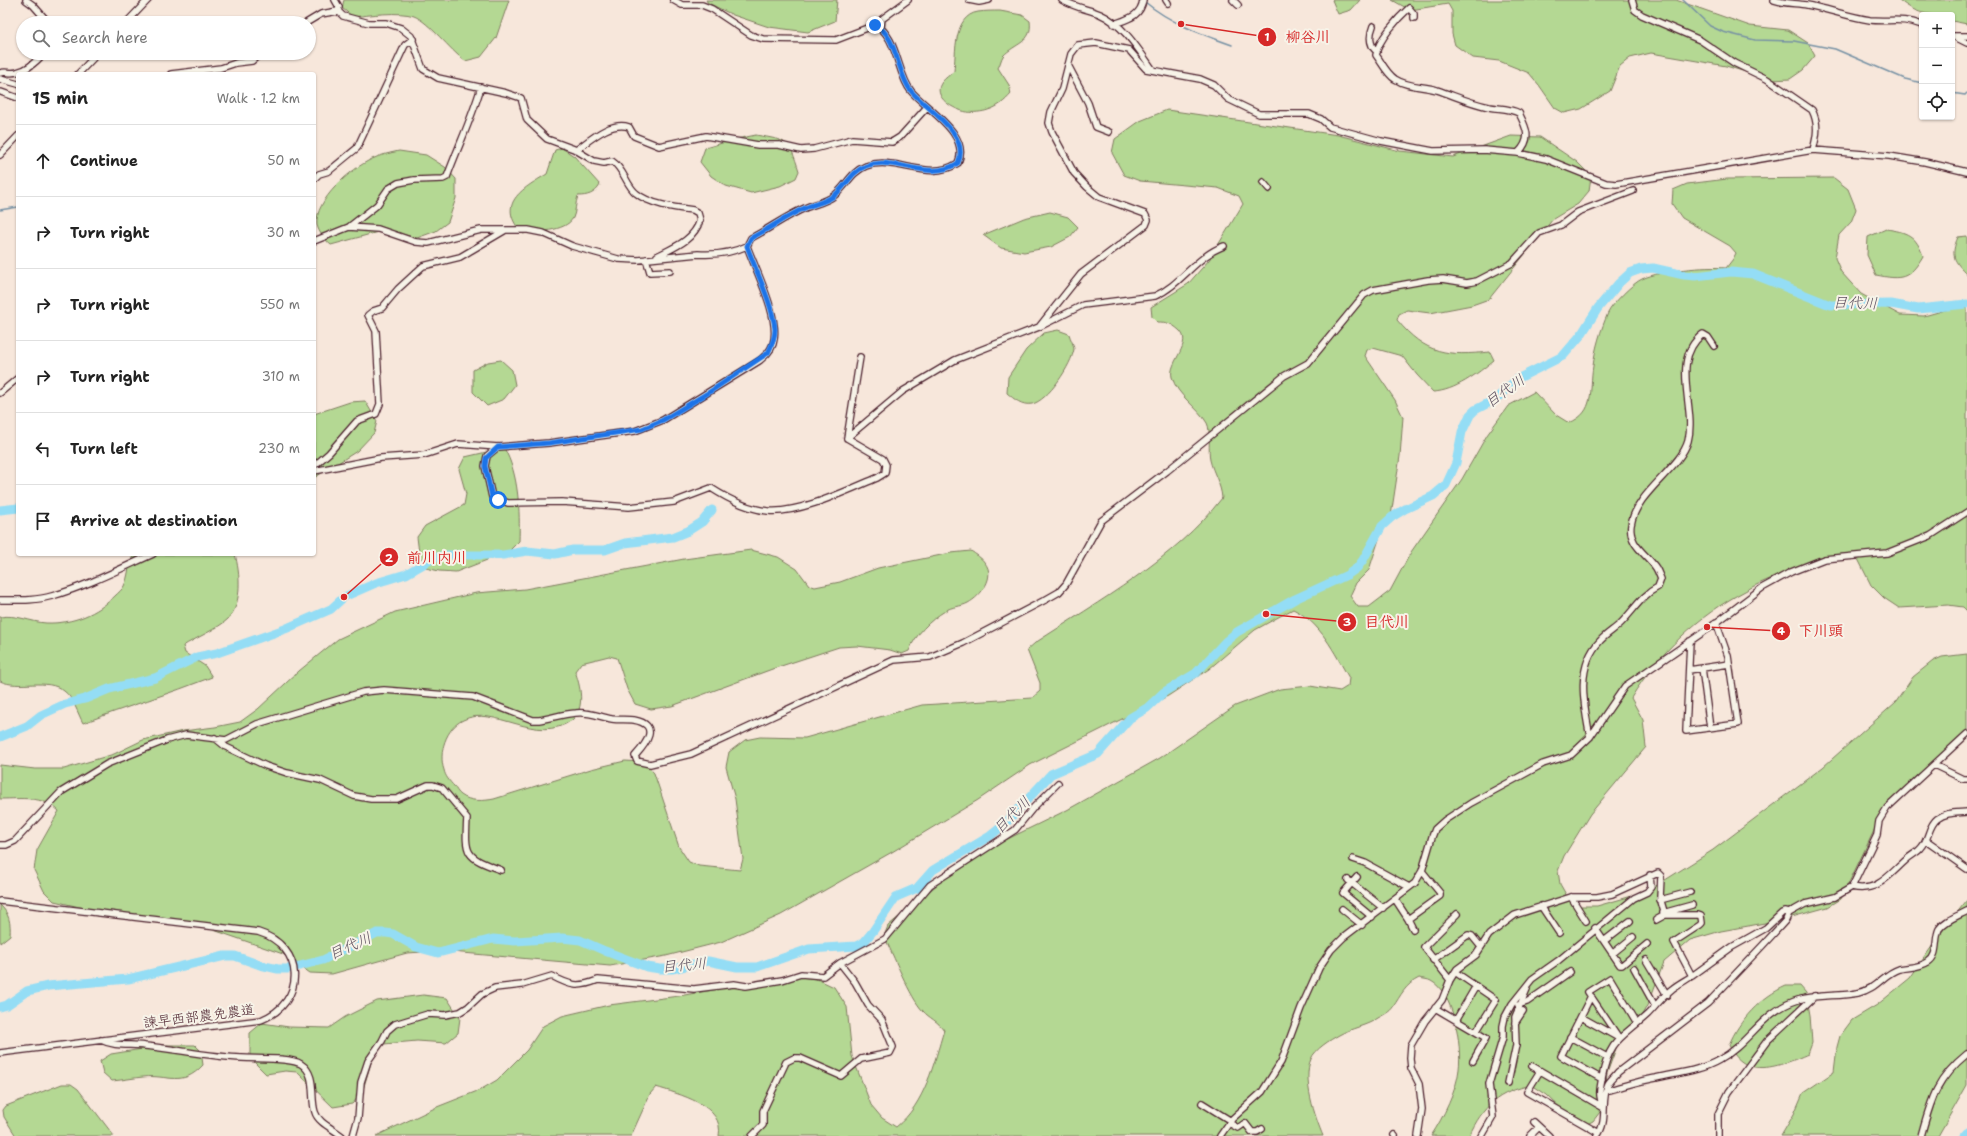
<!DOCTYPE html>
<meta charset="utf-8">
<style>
:root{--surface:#fff;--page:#f2f2f2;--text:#222;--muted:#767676;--line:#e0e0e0}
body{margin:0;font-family:"Shantell Sans","Klee One",sans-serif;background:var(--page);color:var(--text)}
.controls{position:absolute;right:12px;top:12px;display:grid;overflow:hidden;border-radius:4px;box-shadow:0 1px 3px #0004}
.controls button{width:36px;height:36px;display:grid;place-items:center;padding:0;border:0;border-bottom:1px solid var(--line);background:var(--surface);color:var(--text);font:20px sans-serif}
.stop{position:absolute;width:12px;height:12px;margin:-9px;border:3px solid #1a73e8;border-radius:50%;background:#fff}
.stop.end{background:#1a73e8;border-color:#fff;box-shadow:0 1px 4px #0008}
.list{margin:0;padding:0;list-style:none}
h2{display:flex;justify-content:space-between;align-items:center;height:52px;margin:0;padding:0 16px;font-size:17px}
h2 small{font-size:13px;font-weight:400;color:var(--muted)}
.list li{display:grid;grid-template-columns:26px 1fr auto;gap:12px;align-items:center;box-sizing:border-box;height:72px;padding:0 16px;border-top:1px solid var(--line)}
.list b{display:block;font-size:15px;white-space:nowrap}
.list em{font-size:13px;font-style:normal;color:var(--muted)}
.icon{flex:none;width:22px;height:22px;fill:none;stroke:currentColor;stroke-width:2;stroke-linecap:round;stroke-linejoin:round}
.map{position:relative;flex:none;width:1967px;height:1136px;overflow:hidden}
.search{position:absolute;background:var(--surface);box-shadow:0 1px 3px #0004;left:16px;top:16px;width:300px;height:44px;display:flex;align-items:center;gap:10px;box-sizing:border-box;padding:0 14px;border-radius:22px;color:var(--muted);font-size:15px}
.panel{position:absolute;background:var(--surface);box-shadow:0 1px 3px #0004;left:16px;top:72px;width:300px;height:484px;border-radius:4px}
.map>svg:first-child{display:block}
</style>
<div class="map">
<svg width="1967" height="1136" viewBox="0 0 1967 1136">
<rect width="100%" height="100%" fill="#f7e7db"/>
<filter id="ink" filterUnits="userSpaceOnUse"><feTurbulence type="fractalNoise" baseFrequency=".025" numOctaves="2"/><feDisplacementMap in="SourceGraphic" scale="8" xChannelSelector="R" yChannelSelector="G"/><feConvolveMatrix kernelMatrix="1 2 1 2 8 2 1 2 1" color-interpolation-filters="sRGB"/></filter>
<g filter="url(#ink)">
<path fill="#b4d893" stroke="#7f7c5f" d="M344,0H509L496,38L481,57L465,61C450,50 429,22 414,16C400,11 368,15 353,17L342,8Z
M706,0H837L835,21L808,32L769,27L733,15L708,3Z
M1332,0H1360L1351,10L1338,14Z
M1392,0H1676L1750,26L1788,30L1808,43L1815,56L1803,70L1790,79L1772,80L1726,66L1651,53L1630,58L1620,66L1610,91L1581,109L1564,113L1555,108L1539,85L1529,73L1499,61L1473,58L1455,45L1452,34V11L1448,4L1410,10Z
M1899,0H1967V24L1952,21V15C1928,15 1918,15 1899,0Z
M1000,11L1022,15L1030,21C1033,43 1015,43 1003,56C1001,59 1000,65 998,68L1009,85L1011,94C1005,101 998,107 988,110C983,112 972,113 967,112C954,110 931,97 942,82C945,78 950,75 954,71C956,53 953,16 978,12C985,11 993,11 1000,11Z
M1167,110L1338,135L1400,151L1453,157L1511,136L1540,137L1577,162L1591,176L1589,191L1578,204L1553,219L1489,299L1472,305L1430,313L1407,310L1399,314L1397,320C1426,355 1448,356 1490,352L1494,360C1477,374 1455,391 1433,392L1417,375L1402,356L1373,348L1367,350L1365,356L1395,400L1403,417L1400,456L1391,516L1381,533L1369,570L1356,583L1350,596L1358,607H1369L1390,591L1411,552L1462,479L1487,435L1508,406L1534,392L1556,415L1569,423C1596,412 1589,390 1593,366C1595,349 1601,329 1608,313C1612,304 1633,283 1642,279C1662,270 1705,266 1726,268L1733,259L1736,253L1730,246L1682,218L1672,204L1673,190L1687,184L1727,179L1834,178L1848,189L1856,209L1851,222L1839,235L1835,258L1841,272L1861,294L1900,315L1924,316L1967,304V611L1963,607L1948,605L1899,608L1884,598L1871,585L1856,555C1830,551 1809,561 1786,572C1773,578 1758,583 1745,591C1699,615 1658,654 1631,698L1643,720L1646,747L1590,814L1564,856L1558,871L1560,884L1568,898L1579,906H1597L1646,892L1713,850L1823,767L1896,702L1913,677L1933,661L1942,657L1967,654V738L1916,776L1885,808L1841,899L1828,907L1781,920L1721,931L1690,940L1664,962L1649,1002L1638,1022L1621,1035L1607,1073L1604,1103L1600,1112L1593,1121L1585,1125L1577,1124L1547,1095L1532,1085C1498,1092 1483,1106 1469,1136H1431C1443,1118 1457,1090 1459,1069C1462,1045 1454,993 1431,981C1428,979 1422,979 1419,978C1405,985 1401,995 1393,1007C1390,1012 1383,1015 1378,1018C1367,1026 1351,1028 1339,1035C1330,1040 1315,1049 1311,1059C1302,1079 1315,1117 1323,1136H719C725,1105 678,1094 656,1087L650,1094L631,1136H376L437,1107L480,1090L497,1080L527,1050L543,1026L562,1016L609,1005L679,996L791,976L817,979L834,987L847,1007L852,1056L871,1105L882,1118L896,1127C925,1104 934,1063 944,1030C938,1021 929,1018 923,1011C910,998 893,954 884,936L888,926L945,878L981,852L1067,810L1160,758L1235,706L1280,689L1310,686L1340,691L1348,686L1349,678C1334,652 1321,623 1293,609L1255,630L1209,669L1168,696L1030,765L978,800L892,852L781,915L721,942L666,956L610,966L440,951L407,953L332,974L310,973L283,954L202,926L88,909L54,901L44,891L34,870L37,850L59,811C42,795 22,799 0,799V765L35,769H64L114,754L143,740L183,731L215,727L240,722L258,709L299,671L338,639L395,612L476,593L525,589L684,559L751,550L778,557L797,569L809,585L815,587L840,582L878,568L951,553L971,551C975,554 982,558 985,563C996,577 981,596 968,603C961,607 952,606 945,611C930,620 915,635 909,651L902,654L890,650L857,646L839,647L775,668L672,706L651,709L635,704L627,689L617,658L609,656L581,663L575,671C580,685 586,708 572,720C537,746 494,704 463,720C446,728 438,753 444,770C445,776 450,782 454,786C456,789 458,793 461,795C470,802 484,801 494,799L591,769L625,761L644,762L654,773L679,847L689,862L699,866L740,870L743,859L735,799L726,767L729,752L745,740L760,737L805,738L922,705L1032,698L1040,691V683L1027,650L1035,643C1099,601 1175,559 1222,498C1221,484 1213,473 1210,460C1208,451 1211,430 1207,423C1198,407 1177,396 1172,377C1168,362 1194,343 1179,330C1171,323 1167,322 1157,322L1152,317L1151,307L1188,284L1209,260L1243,204L1239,196L1218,188L1140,181L1124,175L1112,153L1115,139L1140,121Z
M756,135C788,141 789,139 799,171L796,178L780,186L751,193L726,186L711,176L700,162L705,148L736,139Z
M562,148L574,156L600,185C595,194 587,196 578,196C575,203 576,212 573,218C565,232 537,231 523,234C495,204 522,189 547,174L555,150Z
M399,151L426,155L445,167L456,179V198L448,222L436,231L417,238L397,233L378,232L331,245C325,240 319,233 317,225C314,200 352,168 372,159C380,155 390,153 399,151Z
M1050,212L1068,217L1078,227L1070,237L1051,247L1024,252L1001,248L983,235L1024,218Z
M1886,229C1907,232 1916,235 1923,256C1909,280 1901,280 1876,275L1867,255L1868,237Z
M1967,236V274C1954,261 1950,256 1958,237Z
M1058,330L1069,334C1070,338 1074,345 1074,349C1072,364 1048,401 1032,404C1022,406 1014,399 1007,393L1008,377L1026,350L1044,333Z
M501,360L512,370L515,385L504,399L487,406L473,392V370L488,362Z
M365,401L377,421L374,433L357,451L314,478V414L350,402Z
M504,448C519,474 520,511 519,541L508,552L456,572L439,571L426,568L419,553L417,537L425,526L464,505L466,494L459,469L465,457Z
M134,554H235C240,573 243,603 228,619C219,628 194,639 183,646L185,653L205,666L212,677C169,694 126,707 83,723C78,714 73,697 64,691C47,677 19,690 0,681V617C16,614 30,622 46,623C73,624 97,614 116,595C118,593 122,590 124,586C129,576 128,564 134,554Z
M1967,900V1085L1938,1136H1781L1794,1114L1803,1093L1834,1072L1837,1047L1840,1036L1852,1020L1877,1005L1910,978L1944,929Z
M0,905C9,913 11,923 10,935L0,943Z
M1786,986H1800L1806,993L1810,1015L1812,1043L1808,1054C1780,1066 1745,1081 1729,1045C1739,1020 1761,997 1786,986Z
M423,995L447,998L460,1018L458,1033L446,1043L417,1041L384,1044L373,1056L362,1093L352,1104L333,1107L297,1072L285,1071L266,1074L250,1058V1033L262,1023L289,1027L329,1028L345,1017L377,1001Z
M167,1045H195L201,1051L203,1065C182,1088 168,1074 143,1077C133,1078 123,1080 112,1081L103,1073L100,1061L111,1054Z
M62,1084H71L78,1089L114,1136H16L4,1117L3,1110L6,1106Z"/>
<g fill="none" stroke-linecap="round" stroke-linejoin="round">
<path stroke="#7691a4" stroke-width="1.5" d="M1683,0L1710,26L1723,32L1755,40L1794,41L1835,49L1905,79L1922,83
M1145,2C1170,23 1201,34 1232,45
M1952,93L1965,95L1967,93
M0,210L18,207"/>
<path stroke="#94ddf5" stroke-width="9" d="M0,510L18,508
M0,737L27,726L41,715L65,704L85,699L109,689L155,678L197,657L217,653L285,629L331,609L344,597L376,583L406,574L432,559L444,555H503L527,551L555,554L573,550H605L625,543L673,537L688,531L702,522L712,510
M0,1007L7,1005L27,991L48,986L128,979L225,956H235L260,965L278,969H288L323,960L377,933H386L393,934L416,947L438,953L493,939L515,941L562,938L580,940L605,951L647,967L660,969H672L708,961L737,967H757L809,949L856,946L864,942L873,931L896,897L917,888L933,870L990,836L1005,824L1051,774L1098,754L1130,718L1147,708L1164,692L1196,673L1225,642L1237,632L1295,599L1347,575L1357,568L1363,560L1382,526L1392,517L1405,509L1433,496L1446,485L1456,463L1462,432L1470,415L1475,410L1496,399L1517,379L1563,356L1581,335L1598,308L1619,283L1630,273L1641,269L1653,268L1684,275L1695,276L1731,272L1753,274L1830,305L1891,304L1918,309L1967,304
M1964,1136L1967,1133"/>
<g stroke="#4a1f2b" stroke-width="8">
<path id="minor" d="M26,0L33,5L49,23
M335,0L339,7L338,11L343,16L369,23H386L401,28L411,36L423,69L438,78L506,93L521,98L527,120L547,139L574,149L594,161L604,163L612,161C624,169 626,185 636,193C650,205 677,208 693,210L698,213L700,220C694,240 675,247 657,256
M969,0L979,2L989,0
M1062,0C1074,7 1087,9 1100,14C1123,24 1139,50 1153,70
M1166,0L1168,3
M1233,0L1238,5
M1632,0L1635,10L1642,15L1700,40L1734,63L1767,79L1812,110C1819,124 1817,136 1813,150
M1774,0C1785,4 1795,3 1807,5C1828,9 1849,17 1870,20C1891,22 1901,17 1922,25
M1414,18V14L1409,8C1398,18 1378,40 1376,55C1382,63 1387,74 1395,79C1407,87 1423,86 1437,90C1455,96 1470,103 1489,107C1500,109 1509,108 1519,113C1527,129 1532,139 1518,153
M126,23L148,0
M306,23L321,14L338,11
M1114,24C1128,19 1141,16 1143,0
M1373,26C1369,36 1369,45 1377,52
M881,27L882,19L908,0
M1952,36H1967
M1957,38L1967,43
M1068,65L1088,103L1096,127L1109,132
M0,73C5,71 11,74 17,72C28,70 37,61 44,53
M78,74L98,53
M171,74L221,68L236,63L252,61L261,53
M0,79L18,84
M1,92L18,98
M576,150C590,140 610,121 629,127L634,136L659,146L706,136L758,145H779L801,150L814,149L852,139L892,142L900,137L927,107
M0,155L18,136
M314,179L319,174L329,171L357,148L405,45L413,39
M1263,182L1269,189
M349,227L378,229L416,242L428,243L481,230H528L543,233L572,246L618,259L638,260L698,254C714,255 732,253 747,246L751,238C769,229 786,216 805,208C814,204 827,202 835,195C847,185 851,172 866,166C896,155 928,183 958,163C971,134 927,110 911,91C897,74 897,34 875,25L836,40L763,39L751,35L712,9L702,5H682L673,0
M314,241L349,227L377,205L388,189L398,183L414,180L443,179L447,177C458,147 472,118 481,87
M646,259L650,272L670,271
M1039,327L1081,274L1146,225L1148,220L1145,214L1099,197L1087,187L1074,173L1052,132L1049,123L1051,112L1062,89L1071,54L1078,45L1096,43L1129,50L1146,69L1200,79L1214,85L1228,99L1259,114H1309L1321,119L1330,127L1381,141L1433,151L1484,150L1518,153L1546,159L1606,183L1616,184L1813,150L1889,156L1925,162L1967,172
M0,393L18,378
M847,438L903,391L955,360L1039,327L1083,305L1155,296C1181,285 1196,256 1224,246
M847,438L860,357
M498,447L487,456L485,466L492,497L508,503L562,502L629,507L674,502L711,488C728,499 747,509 768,511C799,514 848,490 877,478L885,473L886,465L883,459L847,438
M314,466L329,453L357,421L376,414L380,404L376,331L368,315L373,311L382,308L398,289L423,266L460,257L504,231
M314,471L381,458L424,455L458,444L498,447L549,443L635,431L663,420L759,361C765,356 770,352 773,344C781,319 756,271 747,246
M0,600C17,600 35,601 52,596C87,586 120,569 153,554
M1690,641L1686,731L1738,724L1728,656L1716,622
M1702,668L1710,728
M1689,670L1729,664
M1590,737C1584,705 1575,667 1600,641C1606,634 1615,629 1621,623C1634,610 1642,595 1658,587L1661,579C1659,575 1658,571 1656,568C1647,554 1628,545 1631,525C1636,492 1680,469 1688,441C1697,408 1669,360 1703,334L1708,337L1714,346
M215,738L226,747L266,766L287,773L320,780L354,796L371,799H397L428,785H433L442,788L467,818C465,855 465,857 501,870
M1934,765L1963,779H1967
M1926,840L1967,869
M0,845H6L15,841L61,792L107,764L167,740L186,735L226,740L257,724L363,692L384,690L473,697L533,720H539C551,718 563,714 576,713C588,711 600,717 612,719C619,720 627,719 634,720C661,725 646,744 635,756L637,761L650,764L691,754L894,660L930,657L963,643L1045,600L1059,592L1066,584L1101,521L1167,471L1284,376L1308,363L1364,295L1373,290L1428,280L1443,279L1467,283L1477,281L1512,263L1539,233L1561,225L1578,212L1633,191
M1353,859L1365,863L1409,887
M1357,877L1343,893L1372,917
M1348,880L1383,908
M1852,887C1877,893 1889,875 1906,860C1911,855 1917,853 1921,848C1929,840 1928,826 1937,819C1946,812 1956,813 1967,812
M1571,897L1586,921
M1395,899L1408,919L1440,896V893L1422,871
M1660,900L1690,892
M0,901L258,932C305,946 307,1002 261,1020L0,1053
M1541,906L1559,933
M1342,909L1362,925
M1663,913L1692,905
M1408,919L1413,929
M1656,920L1665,915
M1595,928L1620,965H1622L1647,944
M1604,941L1630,921
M1612,954L1633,937
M1433,960L1468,935L1472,936L1481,947
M1646,960L1667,995
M1634,968L1655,1006
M1455,972L1496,1000L1476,1032
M1450,980L1424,947L1457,914
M1591,996L1561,1056L1602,1079
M1518,1005L1527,1002L1570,972
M1435,1008L1486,1038L1473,1061
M1581,1017L1617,1037
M1456,1020L1476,986
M1515,1023L1523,1011
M1570,1037L1607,1057
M1619,1038L1588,992L1610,978L1637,1023
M101,1040C115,1047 130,1044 145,1046C177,1049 209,1057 242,1058C257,1059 290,1057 301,1064C317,1074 310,1097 315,1112C318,1123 334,1129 342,1136
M1532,1066L1604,1108
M1540,1071L1527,1092L1599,1133
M1508,1083L1516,1045L1515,1017L1527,989
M1606,1091C1623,1086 1639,1081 1656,1078C1677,1073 1700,1071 1719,1060C1749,1044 1762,1011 1798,1000C1817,994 1838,997 1858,993C1877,989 1883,974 1899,969C1909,967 1919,968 1928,962C1939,956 1934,939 1939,929C1945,920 1958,916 1967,911
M1202,1103L1231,1121
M1603,1105C1598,1096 1600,1088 1602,1078C1609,1039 1622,1038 1648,1014C1656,1006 1663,996 1672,989C1678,984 1686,980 1692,976
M1534,1122L1549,1136
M1229,1123L1238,1128L1245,1123L1252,1132H1257L1262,1129
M1394,1135L1395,1136
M353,1136L358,1118L361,1082L368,1061L382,1041L387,1031L395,1024L428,1014L445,1015L460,1012L468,1007L482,994L495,988L522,985L552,976C571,986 578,988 598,980L694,989L734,984L746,986L782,980L801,974L823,976L840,963L885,939L930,885L1015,830L1033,808L1058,783
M752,1136L763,1125V1111L786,1062L794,1058H800L841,1076L861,1059L890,1053L893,1047L882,1020L868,1005L855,982L840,963
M1220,1136L1232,1119L1262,1092L1281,1062L1301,1008L1319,968L1331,950L1344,937L1415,883L1422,871L1432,837L1435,829L1445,820L1471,803L1543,764L1571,755L1590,737L1625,686L1708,629L1762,588L1791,572L1824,559L1887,553L1930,536L1967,512
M1418,1136L1422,1109L1419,1084L1411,1068L1410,1058L1411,1045L1425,1021L1442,1000L1450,980L1457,969L1476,955L1489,935L1515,915L1571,897H1597L1612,894L1658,873L1661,876L1660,898L1665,915H1698L1701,916L1702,923L1700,925L1674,942L1692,976L1732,947L1766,928L1782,913L1785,912L1789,913
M1482,1136L1493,1117L1489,1084L1503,1037V1026L1505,1017L1512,1004L1532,979L1559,960L1634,898L1647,892L1651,887L1650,875
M1530,1136L1539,1127
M1597,1136C1609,1121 1600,1101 1608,1084C1610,1080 1615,1076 1618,1072L1708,1003L1763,945L1786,920L1789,913L1805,904L1835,897L1852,887L1877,835L1879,821L1887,808L1967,734
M1718,1136V1114L1729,1092L1767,1041L1815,996
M1921,1136C1931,1100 1936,1079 1967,1054"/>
</g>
<use href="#minor" stroke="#f7f3e8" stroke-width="5.5"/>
</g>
</g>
<g fill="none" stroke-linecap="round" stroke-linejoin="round" filter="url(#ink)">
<path stroke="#1a73e8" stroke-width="5" d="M498,500L492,497L485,466L486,458L498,447L549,443L642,429L663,420L708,393L768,353C772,345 775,338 775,329C773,305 755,269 747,246L751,238C769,229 786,216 805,208C814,204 827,202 835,195C847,185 851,172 866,166C896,155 928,183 958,163C971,134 927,110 911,91C897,74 897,34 875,25"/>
</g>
<g text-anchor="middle" stroke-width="4" stroke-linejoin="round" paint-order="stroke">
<g font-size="14" fill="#4a1f2b" stroke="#f7f3e8">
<text transform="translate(199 1016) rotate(-7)" y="5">諫早西部農免農道</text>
</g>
<g font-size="15" font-style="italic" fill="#5c4e5e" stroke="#f7f3e8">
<text transform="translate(1855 303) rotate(1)" y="5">目代川</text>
<text transform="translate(1505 391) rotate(-36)" y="5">目代川</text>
<text transform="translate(1012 815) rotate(-45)" y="5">目代川</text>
<text transform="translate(350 946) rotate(-24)" y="5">目代川</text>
<text transform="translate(684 965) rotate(-5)" y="5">目代川</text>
</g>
</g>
<path fill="none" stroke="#d62828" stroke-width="1.5" d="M1181 24L1267 37M344 597L389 557M1266 614L1347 622M1707 627L1781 631"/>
<g fill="#d62828" stroke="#f7f3e8" stroke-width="1.5">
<circle cx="1181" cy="24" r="4"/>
<circle cx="344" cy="597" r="4"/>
<circle cx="1266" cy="614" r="4"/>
<circle cx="1707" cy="627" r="4"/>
<circle cx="1267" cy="37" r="10"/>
<circle cx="389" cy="557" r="10"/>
<circle cx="1347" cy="622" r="10"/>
<circle cx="1781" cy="631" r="10"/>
</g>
<g font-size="12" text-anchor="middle" font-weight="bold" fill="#fff">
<text x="1267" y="41">1</text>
<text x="389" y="562">2</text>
<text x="1347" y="626">3</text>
<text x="1781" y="635">4</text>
</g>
<g font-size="15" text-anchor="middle" font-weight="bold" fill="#d62828" stroke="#f7f3e8" stroke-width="4" stroke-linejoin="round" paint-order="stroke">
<text x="1308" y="42">柳谷川</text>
<text x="437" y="563">前川内川</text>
<text x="1387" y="627">目代川</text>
<text x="1821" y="636">下川頭</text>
</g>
</svg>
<div class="controls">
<button>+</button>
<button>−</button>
<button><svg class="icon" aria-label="locate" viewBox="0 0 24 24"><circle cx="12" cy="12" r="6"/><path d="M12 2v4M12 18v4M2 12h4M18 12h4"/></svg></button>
</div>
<div class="stop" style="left:498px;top:500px"></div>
<div class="stop end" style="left:875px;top:25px"></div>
<div class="search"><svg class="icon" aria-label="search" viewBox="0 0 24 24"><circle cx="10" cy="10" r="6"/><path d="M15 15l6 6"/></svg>Search here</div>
<section class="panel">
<h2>15 min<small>Walk · 1.2 km</small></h2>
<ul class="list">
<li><svg class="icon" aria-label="ahead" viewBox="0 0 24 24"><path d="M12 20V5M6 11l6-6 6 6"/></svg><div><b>Continue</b></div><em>50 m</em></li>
<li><svg class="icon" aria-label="right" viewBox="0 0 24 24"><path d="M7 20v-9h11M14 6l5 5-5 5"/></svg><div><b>Turn right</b></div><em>30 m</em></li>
<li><svg class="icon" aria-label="right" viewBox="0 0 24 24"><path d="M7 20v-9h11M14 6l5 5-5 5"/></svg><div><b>Turn right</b></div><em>550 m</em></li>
<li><svg class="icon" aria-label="right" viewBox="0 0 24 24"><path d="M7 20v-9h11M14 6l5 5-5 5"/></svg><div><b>Turn right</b></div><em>310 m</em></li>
<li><svg class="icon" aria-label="left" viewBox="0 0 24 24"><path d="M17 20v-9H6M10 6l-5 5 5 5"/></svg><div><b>Turn left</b></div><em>230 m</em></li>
<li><svg class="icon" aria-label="arrive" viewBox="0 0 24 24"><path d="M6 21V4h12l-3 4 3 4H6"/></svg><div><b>Arrive at destination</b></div></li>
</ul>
</section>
</div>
